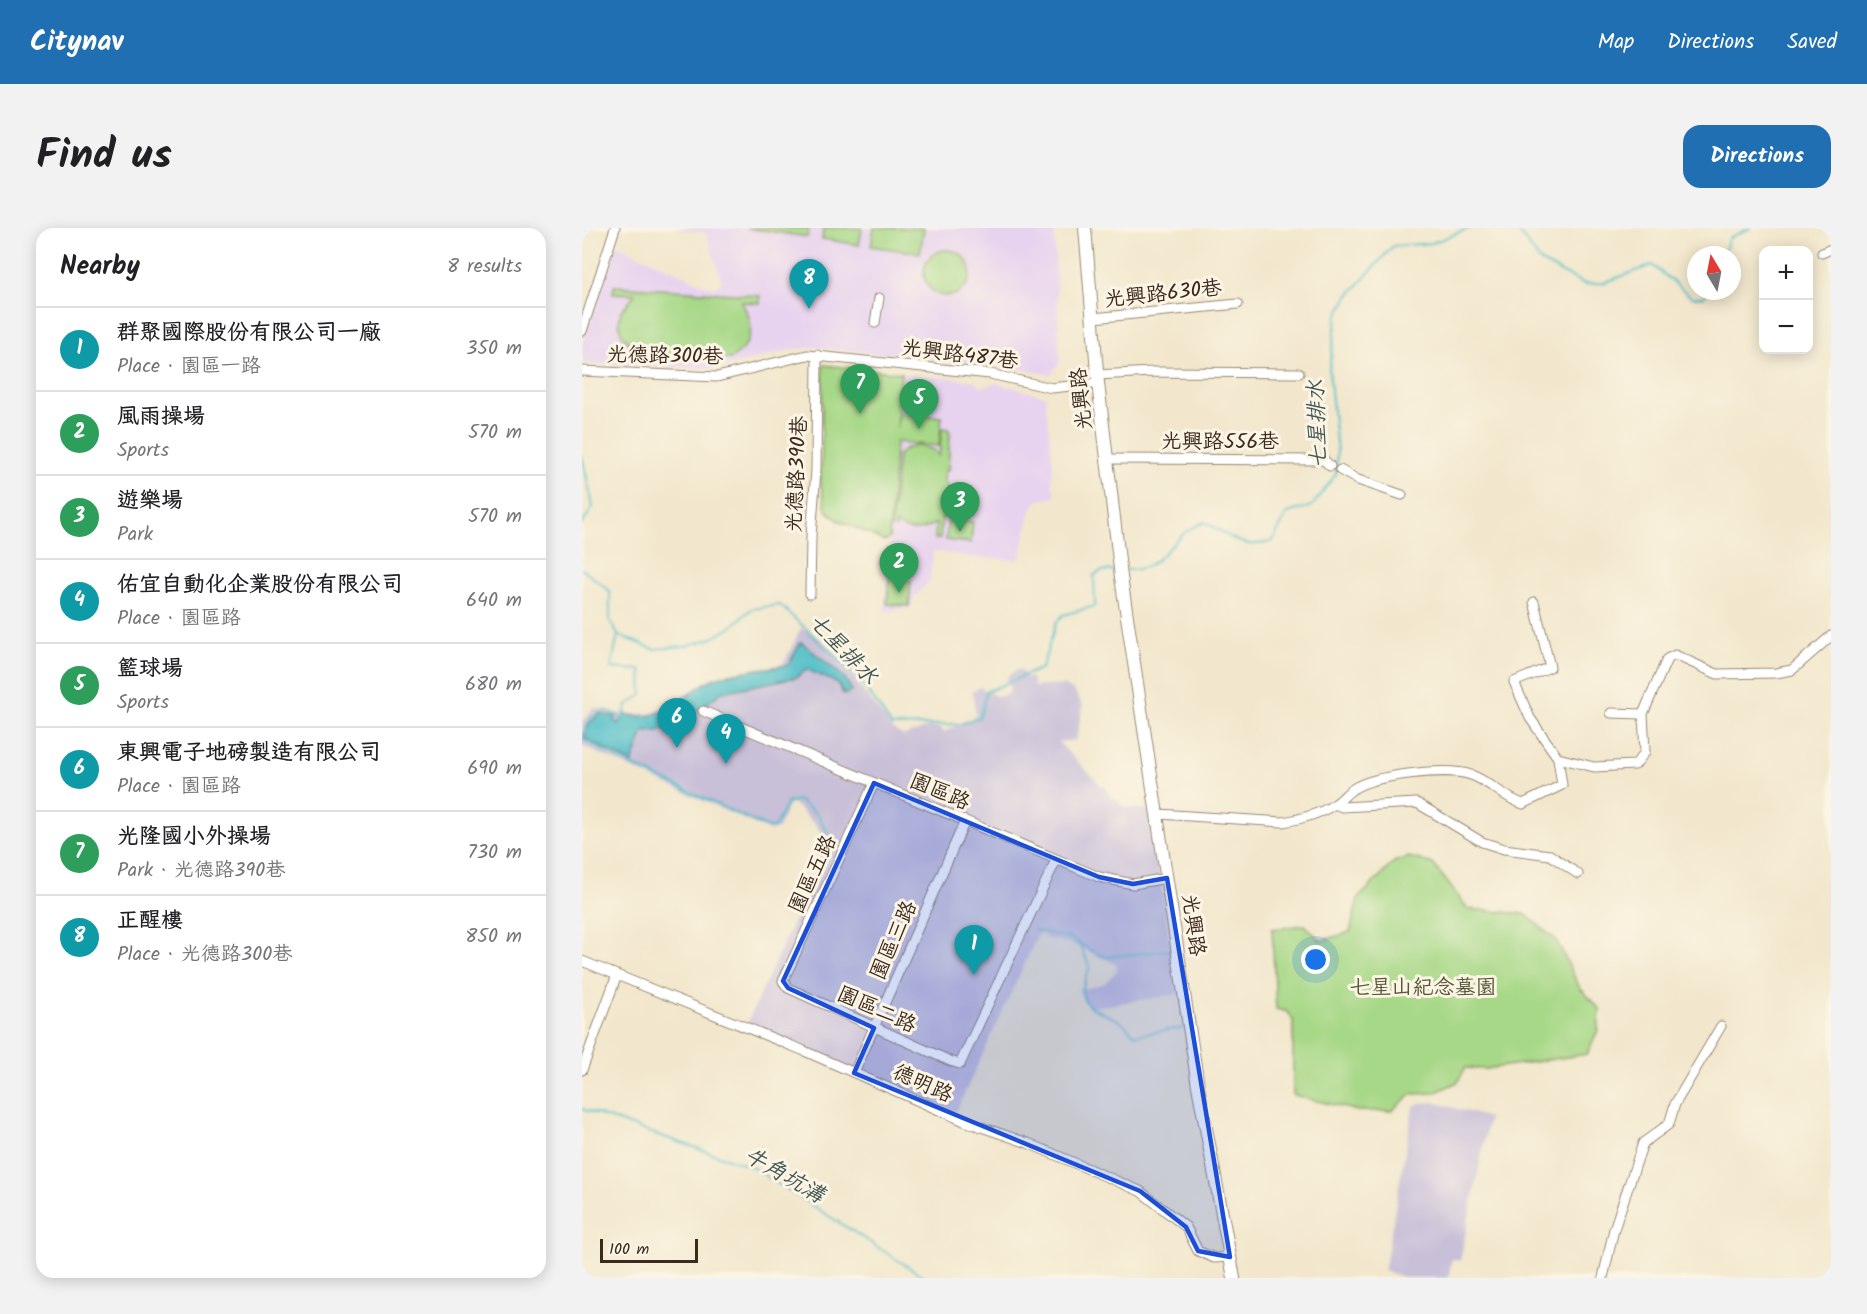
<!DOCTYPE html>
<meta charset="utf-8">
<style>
:root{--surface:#fff;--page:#f2f2f2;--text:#202124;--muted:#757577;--line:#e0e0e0;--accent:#1f6fb2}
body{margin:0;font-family:Kalam,"LXGW WenKai TC",sans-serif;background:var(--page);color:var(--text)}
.controls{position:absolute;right:18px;top:18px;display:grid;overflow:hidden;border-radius:12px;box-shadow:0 3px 15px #0003}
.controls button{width:54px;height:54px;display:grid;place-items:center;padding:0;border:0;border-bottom:2px solid var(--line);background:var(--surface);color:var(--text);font:30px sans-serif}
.compass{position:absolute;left:1105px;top:18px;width:54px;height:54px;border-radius:50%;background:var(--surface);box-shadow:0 3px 15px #0003;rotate:350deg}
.scale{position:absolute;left:18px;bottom:15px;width:98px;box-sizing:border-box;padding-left:6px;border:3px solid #3b2a1e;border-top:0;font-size:16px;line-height:21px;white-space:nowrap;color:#3b2a1e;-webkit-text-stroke:4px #fcf5e5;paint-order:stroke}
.you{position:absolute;left:734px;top:732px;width:21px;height:21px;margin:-15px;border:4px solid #fff;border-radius:50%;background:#1a73e8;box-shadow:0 0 0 9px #1a73e833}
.badge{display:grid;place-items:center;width:39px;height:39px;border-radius:50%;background:var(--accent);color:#fff;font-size:20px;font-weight:700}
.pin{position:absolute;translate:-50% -50px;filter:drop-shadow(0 2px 3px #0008)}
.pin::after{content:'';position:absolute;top:32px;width:21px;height:18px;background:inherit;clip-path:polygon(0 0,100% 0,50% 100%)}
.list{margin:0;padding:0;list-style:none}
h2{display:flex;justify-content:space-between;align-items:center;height:78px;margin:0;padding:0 24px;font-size:26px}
h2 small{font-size:20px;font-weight:400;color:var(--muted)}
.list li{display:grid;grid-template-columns:39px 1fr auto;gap:18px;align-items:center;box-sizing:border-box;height:84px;padding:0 24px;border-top:2px solid var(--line)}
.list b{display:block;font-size:22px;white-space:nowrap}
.list p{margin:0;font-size:20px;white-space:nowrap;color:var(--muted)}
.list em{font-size:20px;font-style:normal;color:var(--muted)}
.map{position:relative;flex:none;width:1249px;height:1050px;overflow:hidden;border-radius:18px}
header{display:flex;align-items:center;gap:36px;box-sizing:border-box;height:84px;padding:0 30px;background:var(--accent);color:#fff}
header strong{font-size:28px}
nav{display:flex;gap:33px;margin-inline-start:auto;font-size:21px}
.intro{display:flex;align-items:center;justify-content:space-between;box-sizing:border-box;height:144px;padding:0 36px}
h1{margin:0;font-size:42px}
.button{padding:15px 27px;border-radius:18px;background:var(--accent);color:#fff;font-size:21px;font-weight:700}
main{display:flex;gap:36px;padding:0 36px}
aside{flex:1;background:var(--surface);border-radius:18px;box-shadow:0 3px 15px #0003}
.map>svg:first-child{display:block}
</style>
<header>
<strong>Citynav</strong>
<nav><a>Map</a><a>Directions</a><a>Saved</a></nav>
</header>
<div class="intro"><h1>Find us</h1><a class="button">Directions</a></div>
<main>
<aside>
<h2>Nearby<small>8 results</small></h2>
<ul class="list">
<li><span class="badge" style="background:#0f9aa8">1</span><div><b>群聚國際股份有限公司一廠</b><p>Place · 園區一路</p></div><em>350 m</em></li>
<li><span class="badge" style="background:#2e9e5b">2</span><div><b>風雨操場</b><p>Sports</p></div><em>570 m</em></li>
<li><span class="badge" style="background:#2e9e5b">3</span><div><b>遊樂場</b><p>Park</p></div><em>570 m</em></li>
<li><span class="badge" style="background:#0f9aa8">4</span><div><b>佑宜自動化企業股份有限公司</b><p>Place · 園區路</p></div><em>640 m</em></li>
<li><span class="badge" style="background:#2e9e5b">5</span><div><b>籃球場</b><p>Sports</p></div><em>680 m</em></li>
<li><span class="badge" style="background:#0f9aa8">6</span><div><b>東興電子地磅製造有限公司</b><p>Place · 園區路</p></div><em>690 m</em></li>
<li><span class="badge" style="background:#2e9e5b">7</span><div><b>光隆國小外操場</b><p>Park · 光德路390巷</p></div><em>730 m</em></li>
<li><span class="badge" style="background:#0f9aa8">8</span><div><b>正醒樓</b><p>Place · 光德路300巷</p></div><em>850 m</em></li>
</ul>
</aside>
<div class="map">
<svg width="1249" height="1050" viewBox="0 0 1249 1050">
<rect width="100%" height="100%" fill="#fcf5e5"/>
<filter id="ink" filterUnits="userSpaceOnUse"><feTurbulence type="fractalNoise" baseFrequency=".0167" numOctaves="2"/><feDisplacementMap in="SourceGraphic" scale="12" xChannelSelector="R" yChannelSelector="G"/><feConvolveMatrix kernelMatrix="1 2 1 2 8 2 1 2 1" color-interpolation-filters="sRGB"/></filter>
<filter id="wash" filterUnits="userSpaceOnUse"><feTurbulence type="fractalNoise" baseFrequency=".008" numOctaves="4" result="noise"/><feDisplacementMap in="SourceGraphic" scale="24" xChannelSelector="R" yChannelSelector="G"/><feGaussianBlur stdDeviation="1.35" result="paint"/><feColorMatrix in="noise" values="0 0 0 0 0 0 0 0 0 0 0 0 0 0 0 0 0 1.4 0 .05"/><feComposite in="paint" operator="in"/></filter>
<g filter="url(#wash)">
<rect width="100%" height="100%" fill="#f2e7cc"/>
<path fill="#e7d2ef" d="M88,0H472L478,133L469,147L435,140L234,119L207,122L136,141L1,135L0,118L34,17L132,61L140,54L124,5Z
M319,145L393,153L397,158L401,159L414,155L463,168L471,238L470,255L474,269L457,272L449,281L438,332L388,329L351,323L348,353L332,369L330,379L302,384Z"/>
<path fill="#c8bfd8" d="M219,400L240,412L270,445L276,457L313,503L322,508L348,498L359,500L362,504L394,487L390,464L398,459L413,468L426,467L428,461L424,451L428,446L438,441L445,450L450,449L452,459L481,457L492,463L501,478L494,512L476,514L541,579L567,582L596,766L507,780L496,762L498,759L502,761L523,755L535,742L534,736L487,715L466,711L457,705L371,890L163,800L235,642L243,613L235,598L211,575L207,576L196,601L188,603L0,518V494L12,480L43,486L69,485L89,477L130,449L201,436Z
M852,874L907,890L878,1033L870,1031L866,1050H824L802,1043L831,879L837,875Z"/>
<path fill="#a7d887" stroke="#718152" stroke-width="1.5" d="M165,0H227L225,9Z
M242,0H280L277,17L240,11Z
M292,0H342L338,25L289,18Z
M342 45a23 23 0 1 1 46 0a23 23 0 1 1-46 0Z
M32,58L178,68V75L159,74C174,95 172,116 149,131L73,129L52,123L39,105L37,94L39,83L53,66L31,65Z
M241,137L319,145L315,200L317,185L360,189L357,218L314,214L307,311L302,313L256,292L244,282L239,257Z
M360,200L366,201L368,205L366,242H363L362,254L365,256L363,289H360L358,311H353L354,295C340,303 327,306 314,295V300L309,299L316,227L323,221L337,217L352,222L357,228Z
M366,292L391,294L389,315L364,312Z
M307,351L329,353L327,378L305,376Z
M827,629L851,636L886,681L943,686L974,712L998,760L1018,781L1016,802L1005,826L904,841L883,840L876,854L852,865L830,866L809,883H776L711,867V792L706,784L694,781L690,701L723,697L739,713L768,704L776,671L812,634Z"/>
<path fill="#50bec8" stroke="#467473" stroke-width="1.5" d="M219,414L262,449L270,463L262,467L255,455L224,441L215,449L140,464L97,496L77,503L62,504L50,535L2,510L7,496L18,486L34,489L32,493L37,496L44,486C83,499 106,458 137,449C159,442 183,441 206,437Z"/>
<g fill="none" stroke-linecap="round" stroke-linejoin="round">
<path stroke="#50bec8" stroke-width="2" d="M934,0L959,34L1003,56L1021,55L1070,37L1110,69H1122L1126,63
M1141,27L1147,10L1168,0
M0,228L11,279L0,296
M0,341L28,363V393L36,407L72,421L103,418L128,411L147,401L169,381L198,377L275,448L310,498L379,496L398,489L404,464L460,440L474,395L481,387L513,378L512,347L520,343L535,342
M544,342C574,343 581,323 601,306C607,301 615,298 622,294C651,308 657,323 691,313L705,285L730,278L754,246L755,224L747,142L755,88L766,68L811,18L850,15L888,0
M0,506L9,490L23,482L41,491L45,477L60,467L59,442L29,440L36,407
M0,511L45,535L186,600H192L205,575L216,572L236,587L255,622
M452,702L489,710L515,726L525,729L588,722
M497,716L508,739C489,782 509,776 539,794C544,797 548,803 553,807L601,800
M0,881L170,939L344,1050"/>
</g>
</g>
<g filter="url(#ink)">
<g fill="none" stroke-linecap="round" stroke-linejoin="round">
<g stroke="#968875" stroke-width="11">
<path id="minor" d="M1240,25L1249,21
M511,90L656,76
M293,95L297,70
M0,103L33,0
M0,143L135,149L225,127L408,146L470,160L516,155
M515,147L570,144L717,145
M525,231L742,232L748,238
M758,242L776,252L820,267
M228,366L229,309L234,242L235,127
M121,483L517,649L551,656L585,650
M1029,485L1061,486
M976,530L1012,539L1053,537L1063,524L1061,486L1085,431L1093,427L1135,446L1194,445L1210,442L1249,408
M292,555L201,753L206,760L368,833L378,836L474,632
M753,576L760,579L835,575L900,614L922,621L968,627L996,646
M576,586L701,594C719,591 738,586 753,576C760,572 764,565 771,561C791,547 865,539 889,547C907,553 922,570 941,576L980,557L976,530L948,490L932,454L968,439L952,374
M0,733L220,822L382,893L446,915L558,963L604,999L616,1023L632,1030L648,1029
M0,842L35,747
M272,845L383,593
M1021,1050L1032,1001L1061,915L1087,896L1093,876L1139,798"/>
</g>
<g stroke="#968875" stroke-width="14">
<path id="major" d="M503,0L516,155L539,349L616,858L652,1050"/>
</g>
<use href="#minor" stroke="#fff" stroke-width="9"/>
<use href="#major" stroke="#fff" stroke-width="12"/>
</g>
</g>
<path fill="#1d4ed8" fill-opacity="0.2" stroke="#1d4ed8" stroke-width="4.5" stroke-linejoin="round" d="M292,555L517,649L551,656L585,650L648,1029L616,1023L604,999L558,963L272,845L292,800L206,760L201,753Z"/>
<g text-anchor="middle" stroke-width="6" stroke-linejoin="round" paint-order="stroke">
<g font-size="21" fill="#3b2a1e" stroke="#fcf5e5">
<text transform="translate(581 65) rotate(-6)" y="7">光興路630巷</text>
<text transform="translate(378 126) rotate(7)" y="7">光興路487巷</text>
<text transform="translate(83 127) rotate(1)" y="7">光德路300巷</text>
<text transform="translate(499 171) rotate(-96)" y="7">光興路</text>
<text x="638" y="220">光興路556巷</text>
<text transform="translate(214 246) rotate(-87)" y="7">光德路390巷</text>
<text transform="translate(358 563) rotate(23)" y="7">園區路</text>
<text transform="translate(230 646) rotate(-65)" y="7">園區五路</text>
<text transform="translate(612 697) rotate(82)" y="7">光興路</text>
<text transform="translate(311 712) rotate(-66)" y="7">園區三路</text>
<text transform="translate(295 781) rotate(24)" y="7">園區二路</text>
<text transform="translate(341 855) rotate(24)" y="7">德明路</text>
</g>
<g font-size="21" fill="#565638" stroke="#fcf5e5">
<text x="841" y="766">七星山紀念墓園</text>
</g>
<g font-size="22" font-style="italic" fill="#415651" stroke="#fcf5e5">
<text transform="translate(734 196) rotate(-92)" y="8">七星排水</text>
<text transform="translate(262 420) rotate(46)" y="8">七星排水</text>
<text transform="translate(203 946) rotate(30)" y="8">牛角坑溝</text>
</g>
</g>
</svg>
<div class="controls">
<button>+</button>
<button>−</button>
</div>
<svg class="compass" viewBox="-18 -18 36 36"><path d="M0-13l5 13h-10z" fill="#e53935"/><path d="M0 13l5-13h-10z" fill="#757577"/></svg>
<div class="scale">100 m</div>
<div class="you"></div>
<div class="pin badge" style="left:392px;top:747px;background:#0f9aa8">1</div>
<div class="pin badge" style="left:317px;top:365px;background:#2e9e5b">2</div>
<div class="pin badge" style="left:378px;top:304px;background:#2e9e5b">3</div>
<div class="pin badge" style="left:144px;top:536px;background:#0f9aa8">4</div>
<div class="pin badge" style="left:337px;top:201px;background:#2e9e5b">5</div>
<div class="pin badge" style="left:95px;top:520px;background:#0f9aa8">6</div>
<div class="pin badge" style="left:278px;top:186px;background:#2e9e5b">7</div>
<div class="pin badge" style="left:227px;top:81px;background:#0f9aa8">8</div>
</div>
</main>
